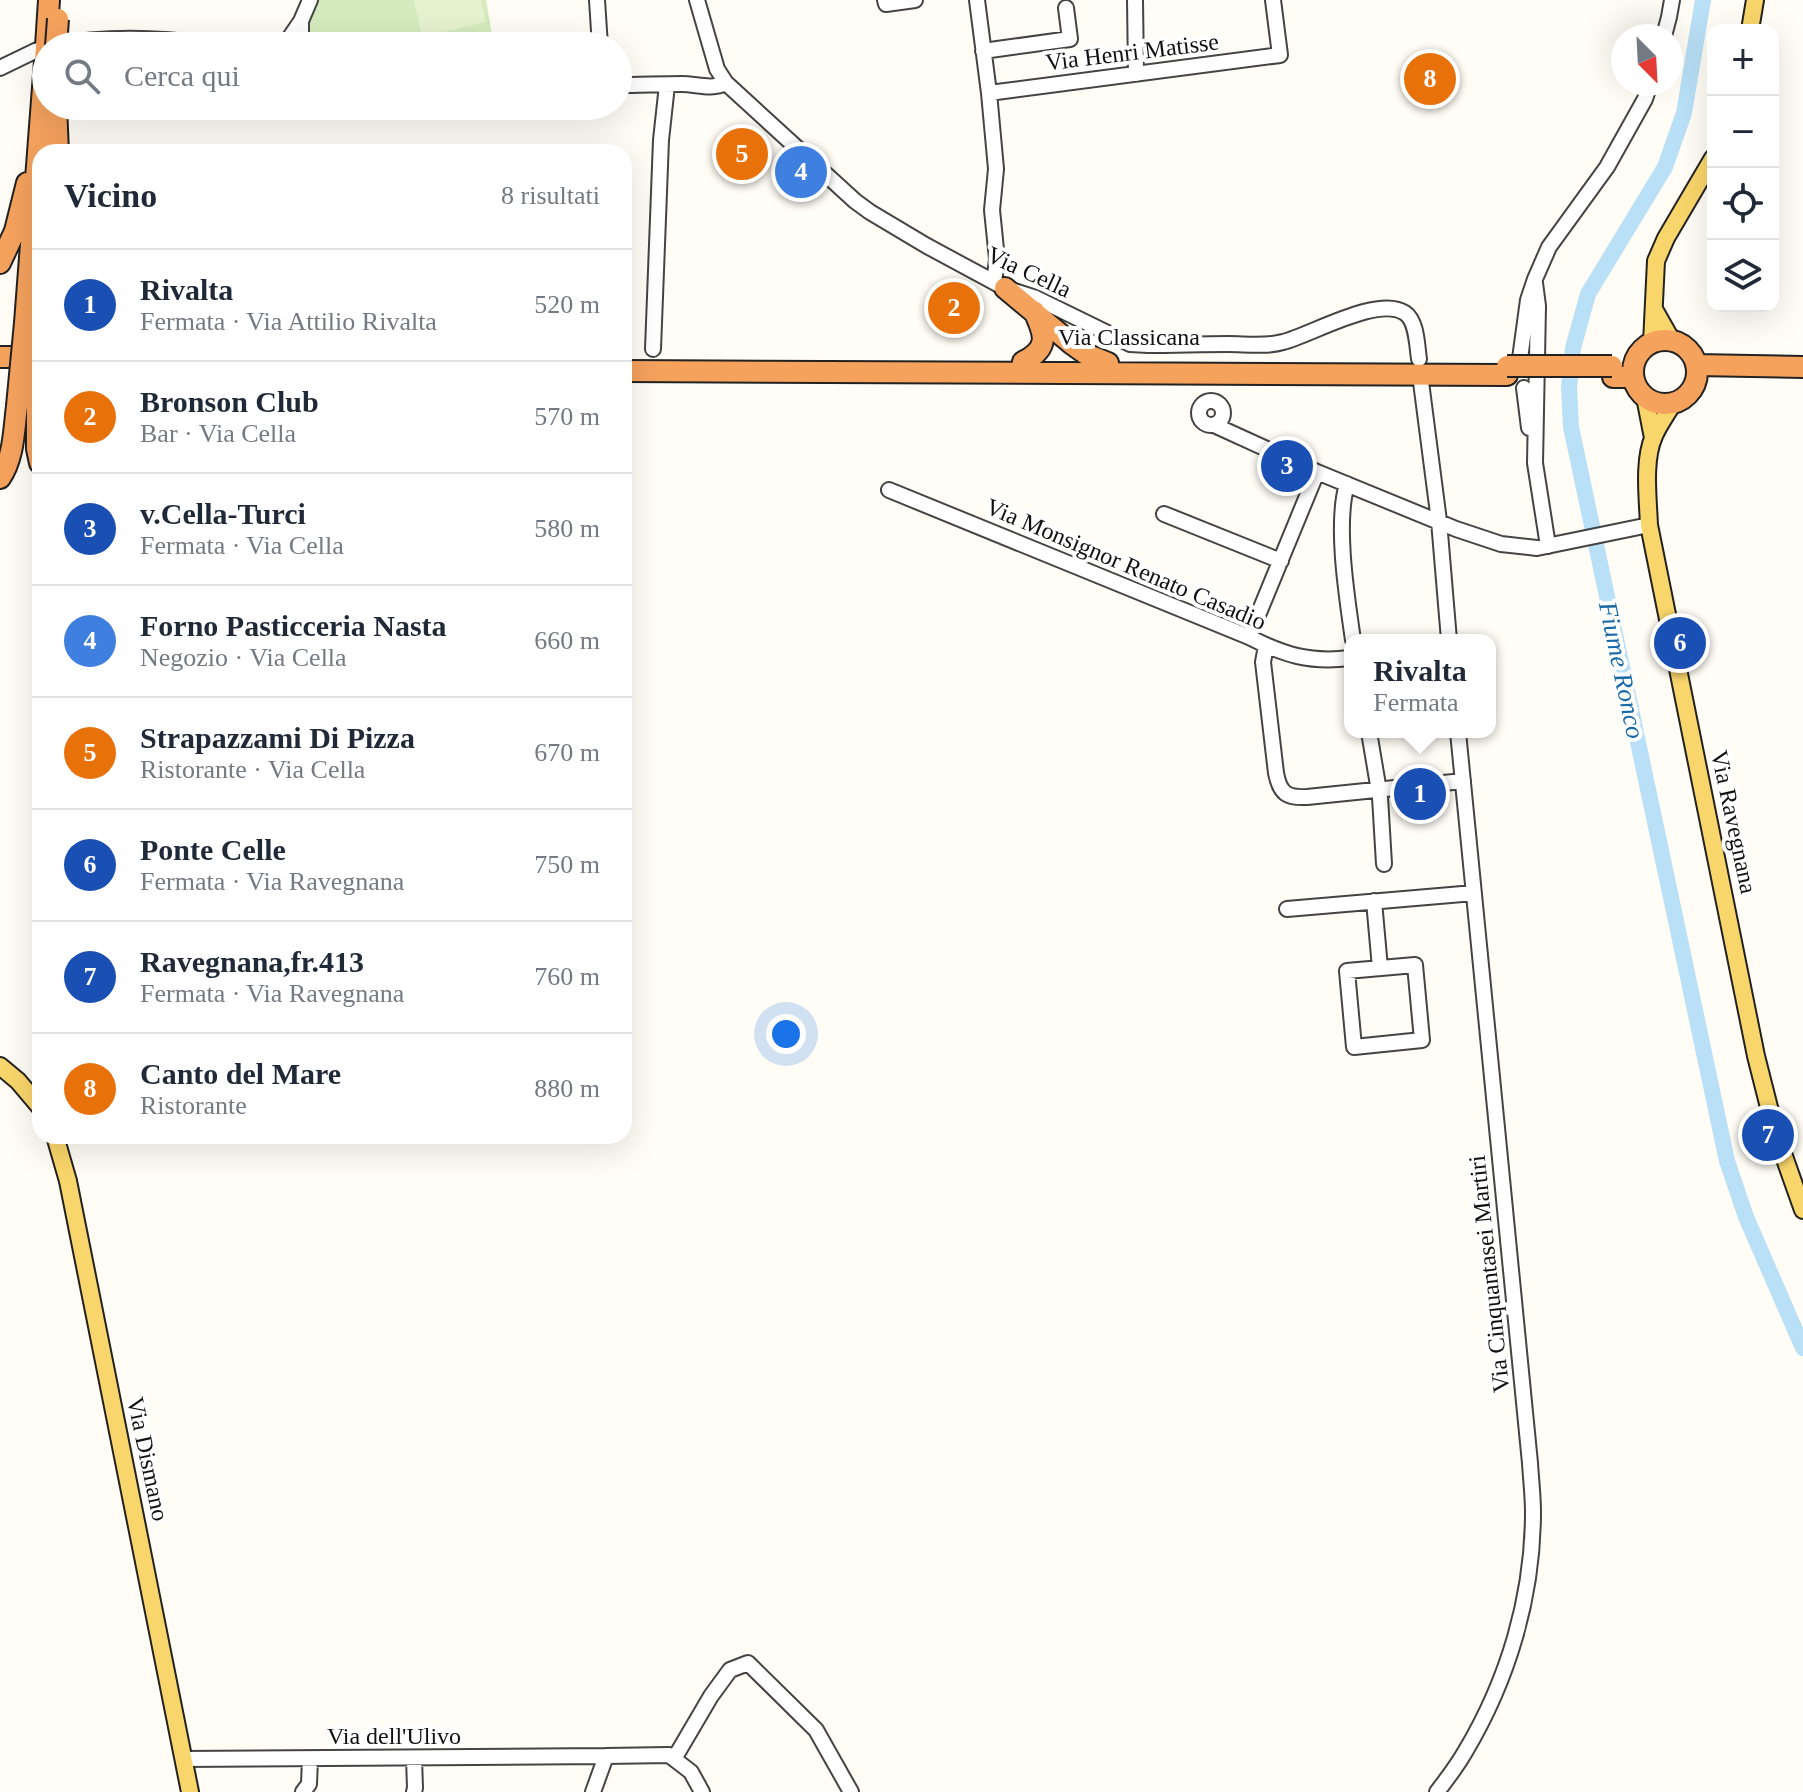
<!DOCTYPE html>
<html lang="it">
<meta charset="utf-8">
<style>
:root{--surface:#fff;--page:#f6f6f7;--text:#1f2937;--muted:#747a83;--line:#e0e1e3;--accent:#c4262e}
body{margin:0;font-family:"Times New Roman",serif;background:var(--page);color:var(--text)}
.controls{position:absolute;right:24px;top:24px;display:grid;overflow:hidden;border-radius:16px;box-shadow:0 8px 32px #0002}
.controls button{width:72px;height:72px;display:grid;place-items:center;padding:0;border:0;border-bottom:2px solid var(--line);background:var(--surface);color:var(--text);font:40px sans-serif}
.compass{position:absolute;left:1611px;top:24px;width:72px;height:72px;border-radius:50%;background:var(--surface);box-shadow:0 8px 32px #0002;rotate:156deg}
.you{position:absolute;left:786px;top:1034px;width:28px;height:28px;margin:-20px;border:6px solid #fff;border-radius:50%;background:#1a73e8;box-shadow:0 0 0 12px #1a73e833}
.badge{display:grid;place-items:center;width:52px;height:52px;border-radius:50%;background:var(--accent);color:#fff;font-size:26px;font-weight:700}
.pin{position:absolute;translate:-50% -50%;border:4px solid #fff;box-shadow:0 2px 8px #0006}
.popup{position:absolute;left:1344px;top:634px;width:152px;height:104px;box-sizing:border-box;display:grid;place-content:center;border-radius:16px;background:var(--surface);filter:drop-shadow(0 2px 6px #0005);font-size:26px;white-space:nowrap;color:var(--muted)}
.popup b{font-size:30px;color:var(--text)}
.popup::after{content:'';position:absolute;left:50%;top:100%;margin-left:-16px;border:16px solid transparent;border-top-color:var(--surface)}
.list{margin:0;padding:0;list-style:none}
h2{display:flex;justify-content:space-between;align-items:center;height:104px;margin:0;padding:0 32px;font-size:34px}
h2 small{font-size:26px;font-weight:400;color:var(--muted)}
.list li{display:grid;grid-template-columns:52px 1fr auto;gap:24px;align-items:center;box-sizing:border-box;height:112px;padding:0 32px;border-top:2px solid var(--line)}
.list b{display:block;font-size:30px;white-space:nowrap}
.list p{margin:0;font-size:26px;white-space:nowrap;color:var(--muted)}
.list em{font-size:26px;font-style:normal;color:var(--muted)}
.icon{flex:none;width:44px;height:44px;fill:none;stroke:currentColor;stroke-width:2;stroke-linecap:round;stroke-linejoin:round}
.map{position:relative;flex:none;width:1803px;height:1792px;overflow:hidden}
.search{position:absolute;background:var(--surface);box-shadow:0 8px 32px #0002;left:32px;top:32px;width:600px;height:88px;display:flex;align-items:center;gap:20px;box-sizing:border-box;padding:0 28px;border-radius:44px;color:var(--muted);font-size:30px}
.panel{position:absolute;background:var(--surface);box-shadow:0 8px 32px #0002;left:32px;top:144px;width:600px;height:1000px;border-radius:24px}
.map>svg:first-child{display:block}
</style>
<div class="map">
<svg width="1803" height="1792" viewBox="0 0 1803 1792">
<rect width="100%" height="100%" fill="#fffdf5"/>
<path fill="#d5ebbd" d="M318,0H486L494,46H434L354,37L352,46H314C303,30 311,16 318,0Z"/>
<path fill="#e6f2cf" d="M414,0H481L486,22L422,37Z"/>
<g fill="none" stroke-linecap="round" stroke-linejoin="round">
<path stroke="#b9e0f7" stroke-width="16" d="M1703,0L1684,113L1665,167L1588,294L1573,348L1569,388L1571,427L1727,1161L1746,1217L1803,1348"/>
<g stroke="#444" stroke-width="18">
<path id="minor" d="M597,0L600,46
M697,0L717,69L726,83L855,201L870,212L927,246L1005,288L1036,298L1130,344L1148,345C1175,345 1201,344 1228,344C1246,344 1265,347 1283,342C1311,335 1378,295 1405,313C1417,321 1417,346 1419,359
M885,0L886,4L915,0
M977,0L989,93L996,169L992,210L997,259L995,275L992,281
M1135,0L1136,74
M301,21L310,0
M1664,36L1669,17L1672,0
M54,46C112,34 170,39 228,46
M284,46L301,21V46
M983,51L1070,39L1066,8
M0,68L35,51L46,48
M618,85C639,85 661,84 682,84C697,84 711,90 726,83
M989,93L1280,55L1273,0
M1535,283L1538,306L1535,463L1548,546
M653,349L661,140L667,85
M1519,366L1528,300L1535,279L1549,247L1607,167L1645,99L1650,84
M1421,382L1439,521L1449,640
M1524,388L1529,428
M1199 413a12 12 0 1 1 24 0a12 12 0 1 1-24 0Z
M1214,425L1317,472L1456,529L1501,544L1537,548L1649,525
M1347,484C1335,524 1347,598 1353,640
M889,490L1249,637C1284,655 1310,663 1350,658
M1164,514L1281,561
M1249,637L1317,472
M1266,646L1263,662L1276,773C1280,794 1287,798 1307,797L1463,781
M1369,732L1380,797L1384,864
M1374,901L1380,968
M1287,909L1474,893
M1415,965L1422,1040L1354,1047L1347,971Z
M183,1759L606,1756
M674,1759L711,1696L730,1670L748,1663L816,1730L851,1792
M303,1792L309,1784L310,1759
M414,1792L415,1788L414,1758
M593,1792L606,1756L669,1755L691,1772L702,1792
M1437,1792C1447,1779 1457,1766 1465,1752C1508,1680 1533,1597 1533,1512C1533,1496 1531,1480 1530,1463L1458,732"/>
</g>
<g stroke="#222" stroke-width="20">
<path id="major" d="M1750,30L1755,0
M1655,311L1672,341
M1652,343L1656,261L1666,238L1713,158
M1645,397L1653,438
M1673,403C1667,414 1659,424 1654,436C1643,460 1648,499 1649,525L1756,1056L1775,1131L1803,1210
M0,1066L18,1081L40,1107
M55,1136L68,1181L190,1792"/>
</g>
<g stroke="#222" stroke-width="24">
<path id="highway" d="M46,46L49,0
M56,106L58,152
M0,263L15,231L27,183
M1005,288L1072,344L1086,354L1108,363
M25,323L46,48
M1633 372a32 32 0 1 1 64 0a32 32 0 1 1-64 0Z
M0,357H36
M1023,362C1050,348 1045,335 1034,311
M1696,365L1803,367
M624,371L1507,375
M1613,377H1633
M37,406V449L40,463
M0,478C14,458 14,429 17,406"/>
</g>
<use href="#minor" stroke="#fff" stroke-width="14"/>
<use href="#major" stroke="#f9d66b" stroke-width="16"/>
<use href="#highway" stroke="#f5a25d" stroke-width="20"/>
<g stroke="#222" stroke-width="24" stroke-linecap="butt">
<path id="highway-bridge" d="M56,46L58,19
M1507,366H1612
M17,406L25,323
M37,406L40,337"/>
</g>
<use href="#highway-bridge" stroke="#f5a25d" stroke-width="20"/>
</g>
<g text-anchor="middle" stroke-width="8" stroke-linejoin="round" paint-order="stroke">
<g font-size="24" fill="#111" stroke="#fff">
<text transform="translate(1132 52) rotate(-7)" y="8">Via Henri Matisse</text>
<text transform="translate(1029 272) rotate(25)" y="8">Via Cella</text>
<text x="1129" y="345">Via Classicana</text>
<text transform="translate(1126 564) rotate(23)" y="8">Via Monsignor Renato Casadio</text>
<text transform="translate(1734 822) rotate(78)" y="8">Via Ravegnana</text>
<text transform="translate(1489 1274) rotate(-96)" y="8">Via Cinquantasei Martiri</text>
<text transform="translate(148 1459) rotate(78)" y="8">Via Dismano</text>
<text x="394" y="1744">Via dell'Ulivo</text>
</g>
<g font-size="26" font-style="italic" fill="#1768a6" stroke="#fff">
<text transform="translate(1622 670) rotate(78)" y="9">Fiume Ronco</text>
</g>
</g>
</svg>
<div class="controls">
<button>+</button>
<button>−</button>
<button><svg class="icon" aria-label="locate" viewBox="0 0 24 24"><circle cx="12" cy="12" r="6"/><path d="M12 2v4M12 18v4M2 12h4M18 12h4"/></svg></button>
<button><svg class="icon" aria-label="layers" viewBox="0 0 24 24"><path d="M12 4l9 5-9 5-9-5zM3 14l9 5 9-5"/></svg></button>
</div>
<svg class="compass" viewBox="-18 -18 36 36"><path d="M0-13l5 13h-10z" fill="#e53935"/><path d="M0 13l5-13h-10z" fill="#747a83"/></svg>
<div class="you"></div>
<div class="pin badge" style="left:1420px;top:794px;background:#1a4fb4">1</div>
<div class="popup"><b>Rivalta</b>Fermata</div>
<div class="pin badge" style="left:954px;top:308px;background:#e8710a">2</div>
<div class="pin badge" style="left:1287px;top:466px;background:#1a4fb4">3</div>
<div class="pin badge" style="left:801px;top:172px;background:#3f7fe0">4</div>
<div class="pin badge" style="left:742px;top:154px;background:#e8710a">5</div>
<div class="pin badge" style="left:1680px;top:643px;background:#1a4fb4">6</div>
<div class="pin badge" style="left:1768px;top:1135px;background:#1a4fb4">7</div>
<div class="pin badge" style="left:1430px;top:79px;background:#e8710a">8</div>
<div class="search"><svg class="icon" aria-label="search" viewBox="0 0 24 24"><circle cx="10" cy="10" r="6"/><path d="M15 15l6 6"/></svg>Cerca qui</div>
<section class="panel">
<h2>Vicino<small>8 risultati</small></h2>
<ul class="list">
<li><span class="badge" style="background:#1a4fb4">1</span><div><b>Rivalta</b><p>Fermata · Via Attilio Rivalta</p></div><em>520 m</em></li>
<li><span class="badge" style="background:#e8710a">2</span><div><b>Bronson Club</b><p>Bar · Via Cella</p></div><em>570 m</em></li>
<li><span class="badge" style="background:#1a4fb4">3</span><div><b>v.Cella-Turci</b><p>Fermata · Via Cella</p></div><em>580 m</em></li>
<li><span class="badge" style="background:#3f7fe0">4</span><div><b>Forno Pasticceria Nasta</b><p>Negozio · Via Cella</p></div><em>660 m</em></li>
<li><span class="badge" style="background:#e8710a">5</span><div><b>Strapazzami Di Pizza</b><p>Ristorante · Via Cella</p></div><em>670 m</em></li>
<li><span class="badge" style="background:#1a4fb4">6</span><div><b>Ponte Celle</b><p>Fermata · Via Ravegnana</p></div><em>750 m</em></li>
<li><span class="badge" style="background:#1a4fb4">7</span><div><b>Ravegnana,fr.413</b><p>Fermata · Via Ravegnana</p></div><em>760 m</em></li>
<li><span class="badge" style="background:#e8710a">8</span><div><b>Canto del Mare</b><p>Ristorante</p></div><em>880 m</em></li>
</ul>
</section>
</div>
